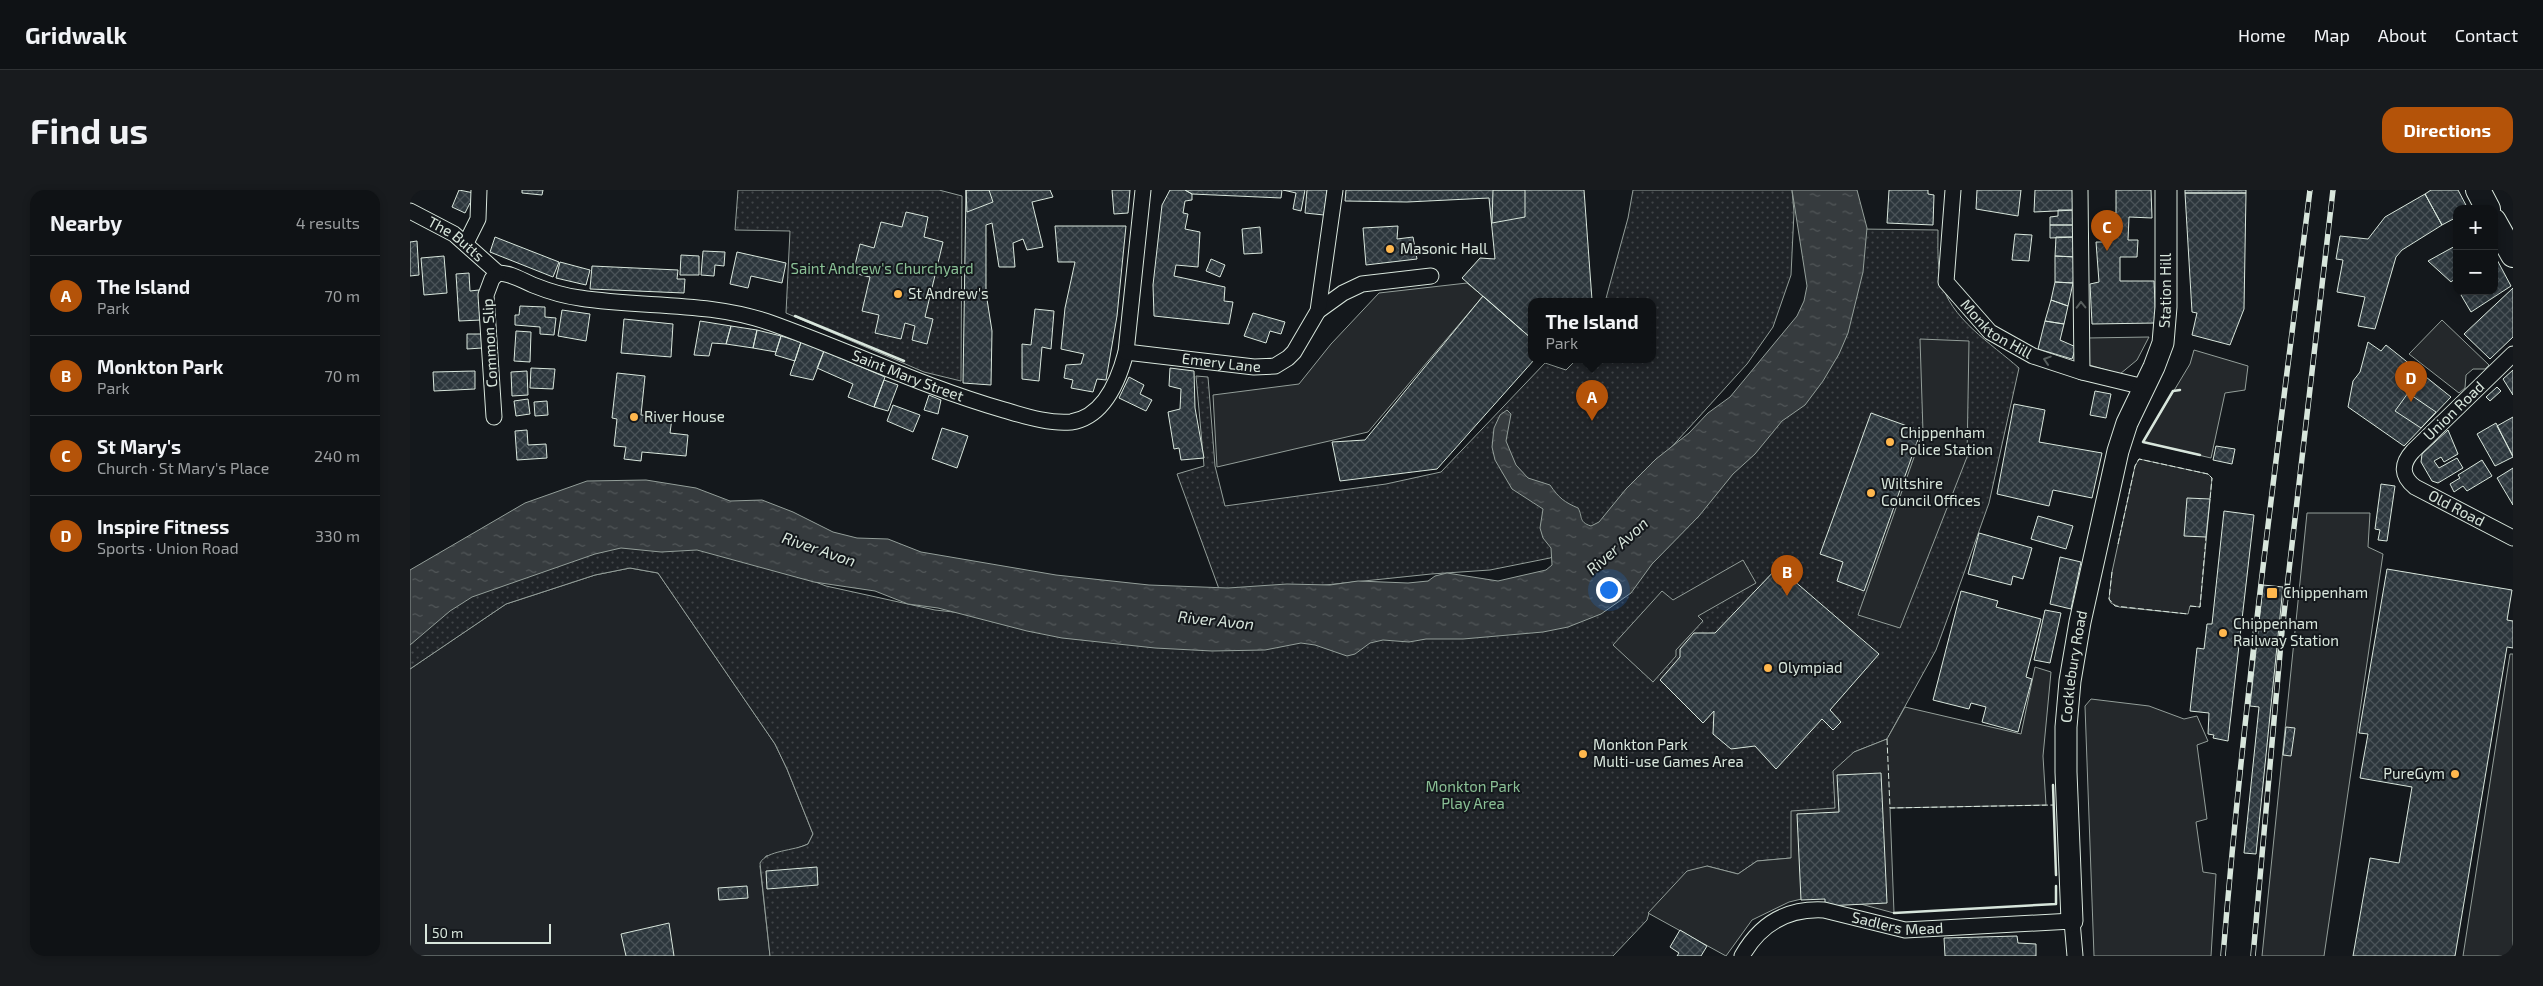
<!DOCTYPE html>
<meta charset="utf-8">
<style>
:root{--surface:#0f1215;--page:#181b1e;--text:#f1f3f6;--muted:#9b9ea0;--line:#2f3234;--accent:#b45309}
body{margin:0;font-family:"Exo 2",sans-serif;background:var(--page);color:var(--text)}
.controls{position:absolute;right:15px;top:15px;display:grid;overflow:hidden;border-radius:10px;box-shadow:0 2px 8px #0003}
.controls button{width:45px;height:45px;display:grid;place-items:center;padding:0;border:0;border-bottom:1px solid var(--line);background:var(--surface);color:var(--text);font:25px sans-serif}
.scale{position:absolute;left:15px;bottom:12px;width:126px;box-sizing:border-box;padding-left:5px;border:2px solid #d8e6dc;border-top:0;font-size:14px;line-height:18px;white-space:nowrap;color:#d8e6dc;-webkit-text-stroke:4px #14181c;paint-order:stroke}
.you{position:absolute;left:1198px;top:399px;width:18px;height:18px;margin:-12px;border:4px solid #fff;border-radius:50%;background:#1a73e8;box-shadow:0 0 0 8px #1a73e833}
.badge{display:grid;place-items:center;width:32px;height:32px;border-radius:50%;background:var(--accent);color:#fff;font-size:16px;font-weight:700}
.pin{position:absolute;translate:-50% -41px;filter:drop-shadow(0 1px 2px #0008)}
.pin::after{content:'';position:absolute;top:26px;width:18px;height:15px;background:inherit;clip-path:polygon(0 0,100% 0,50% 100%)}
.popup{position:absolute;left:1118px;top:108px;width:128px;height:65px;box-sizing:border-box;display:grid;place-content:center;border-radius:10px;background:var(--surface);filter:drop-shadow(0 1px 4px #0005);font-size:16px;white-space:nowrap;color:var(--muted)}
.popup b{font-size:19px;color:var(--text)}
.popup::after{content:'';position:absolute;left:50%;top:100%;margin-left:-10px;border:10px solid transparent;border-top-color:var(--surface)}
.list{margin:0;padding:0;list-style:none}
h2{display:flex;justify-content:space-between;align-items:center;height:65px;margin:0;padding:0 20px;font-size:21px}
h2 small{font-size:16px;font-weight:400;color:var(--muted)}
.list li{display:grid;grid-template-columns:32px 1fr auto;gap:15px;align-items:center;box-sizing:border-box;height:80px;padding:0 20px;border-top:1px solid var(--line)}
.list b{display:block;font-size:19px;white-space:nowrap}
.list p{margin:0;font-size:16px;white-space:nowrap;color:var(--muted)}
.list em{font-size:16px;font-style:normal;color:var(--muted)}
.map{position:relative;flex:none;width:2103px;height:766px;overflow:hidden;border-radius:15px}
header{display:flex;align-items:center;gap:30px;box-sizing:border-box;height:70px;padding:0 25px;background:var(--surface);border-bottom:1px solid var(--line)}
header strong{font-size:24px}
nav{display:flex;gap:28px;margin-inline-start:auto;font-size:18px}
.intro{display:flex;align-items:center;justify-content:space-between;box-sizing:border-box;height:120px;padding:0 30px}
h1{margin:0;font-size:35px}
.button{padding:12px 22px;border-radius:15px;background:var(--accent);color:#fff;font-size:18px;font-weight:700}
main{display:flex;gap:30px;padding:0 30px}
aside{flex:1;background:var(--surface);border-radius:15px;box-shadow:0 2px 8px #0003}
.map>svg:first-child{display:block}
</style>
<header>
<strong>Gridwalk</strong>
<nav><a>Home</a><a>Map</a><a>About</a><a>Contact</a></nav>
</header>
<div class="intro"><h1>Find us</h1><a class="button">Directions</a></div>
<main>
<aside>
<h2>Nearby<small>4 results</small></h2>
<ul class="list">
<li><span class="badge">A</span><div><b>The Island</b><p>Park</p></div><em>70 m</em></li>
<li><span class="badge">B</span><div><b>Monkton Park</b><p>Park</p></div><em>70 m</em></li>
<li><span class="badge">C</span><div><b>St Mary's</b><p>Church · St Mary's Place</p></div><em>240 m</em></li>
<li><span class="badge">D</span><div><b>Inspire Fitness</b><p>Sports · Union Road</p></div><em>330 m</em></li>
</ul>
</aside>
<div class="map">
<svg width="2103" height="766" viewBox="0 0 2103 766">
<defs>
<pattern id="park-dots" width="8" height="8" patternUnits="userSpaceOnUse" patternTransform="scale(1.25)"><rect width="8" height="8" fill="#202428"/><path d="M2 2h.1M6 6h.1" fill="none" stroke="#404447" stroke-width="1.8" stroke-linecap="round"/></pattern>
<pattern id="water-ripples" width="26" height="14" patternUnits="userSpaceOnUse" patternTransform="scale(1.25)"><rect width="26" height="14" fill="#363b3e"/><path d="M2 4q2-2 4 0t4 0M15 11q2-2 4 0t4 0" fill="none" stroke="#525759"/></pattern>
<pattern id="building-cross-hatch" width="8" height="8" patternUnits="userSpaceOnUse" patternTransform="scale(1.25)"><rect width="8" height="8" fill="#2c363c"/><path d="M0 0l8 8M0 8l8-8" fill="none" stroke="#4a5358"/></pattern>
</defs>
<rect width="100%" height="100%" fill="#14181c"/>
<path fill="#202428" stroke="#939e99" d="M220,378L248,383L365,554L377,579L403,644L398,654L380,661L356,666L350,676L360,766H0V479L96,414L185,385Z"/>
<path fill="url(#park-dots)" stroke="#939e99" d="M328,0H529L552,6L551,191L514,182L376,123L380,41L325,40Z
M1223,0H1382L1384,22L1381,85L1363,137L1337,174L1178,349L1140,368L1080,380L1021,384L858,401L809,399L767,284L794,276L786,186L798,187L805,276L815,316L976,294L1031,282L1135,173L1156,180L1166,170H1242V112H1195L1218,28Z
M1450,39L1528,40C1528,56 1527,73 1531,90C1539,128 1582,154 1609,178L1579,313L1553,386L1526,460L1477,549L1444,562L1425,618L1381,668L1347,671L1328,684L1297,676L1239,723L1237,730L1203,766H360L350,673C357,660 384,661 398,654L403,644L377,579L365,554L248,383L220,378L185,385L96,414L0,479V439L62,398L177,358L276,353L361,375L416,396L525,420L831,453L1188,423Z"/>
<path fill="#24282b" stroke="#939e99" d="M1057,93L1073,106L958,242L807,277L803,205L889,194L921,154L969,103Z
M2032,130L2079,175L2075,179H2063L2056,185L2055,198L2049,203L1999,164Z
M1739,147L1727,170L1710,184L1676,174L1677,148Z
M1510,149L1559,151L1557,267L1490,438L1448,425L1513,242Z
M1784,160L1838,176L1835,200L1815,203L1801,268L1733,252L1780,174Z
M1729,269L1798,284L1802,288L1790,417L1780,416L1778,424L1709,417L1701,413L1699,409L1702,382L1725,276Z
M1897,323H1960L1958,357L1973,364L1914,766H1852Z
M1333,370L1346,393L1288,426L1293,431L1266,460V466L1243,492L1203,455L1252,401L1263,410Z
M2100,464H2103V766H2053Z
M1625,477L1641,482L1633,566L1636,615L1480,618L1484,723L1428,708L1404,706L1379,712L1342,730L1316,766L1238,723L1277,681L1297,676L1328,684L1347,671L1381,668V621L1425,618L1423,581L1444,562L1477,549L1495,517L1611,544Z
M1681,509L1739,516L1774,529L1787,526L1798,551L1787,555L1797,629L1786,632L1793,682L1806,684L1801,766H1684L1675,516Z"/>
<path fill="url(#water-ripples)" stroke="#939e99" d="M1382,0H1447L1457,38L1453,82L1438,143L1429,164L1413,191L1395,215L1372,231L1345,264L1323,284L1289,326L1242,374L1221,403L1191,424L1158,437L1133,442L1053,449H1016L999,452L973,450L960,453L945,464L937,466L905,455L891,453L855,460L802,461L745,458L652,448L617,441L528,418L498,414L465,401L404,392L287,360L251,362L211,358L185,364L62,407L40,421L0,455V380L115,313L177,291L236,290L286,298L320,311L352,310L383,322L423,342L447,348L478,349L511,362L646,385L739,395L818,398L877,394L920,395L948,391L998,393L1018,391L1025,386L1037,383L1088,391L1136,380L1142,375L1141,358L1133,348L1130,338L1133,319L1102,299L1085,270L1082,257L1084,238L1090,225L1097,220L1101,224L1096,251L1106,275L1118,288L1140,295C1149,308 1154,312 1168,318C1173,326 1168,332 1181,336L1189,332L1216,299L1246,269L1279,243L1298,223L1320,207L1387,126L1394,111L1397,96Z"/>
<path fill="url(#building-cross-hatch)" stroke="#d8e6dc" d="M49,0L64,3V15L60,13L55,23L42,17Z
M112,0H133L132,5L112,3Z
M556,0H640L643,7L622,12L633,57L617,60L613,49L603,53L605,77H589L582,33L576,35V103L582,141L581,195L553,193Z
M556,0H579L583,12L557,22Z
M702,0H720L718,23L704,24Z
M760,0H775L782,4V10L775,11L773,23L778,24L775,39L790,42L788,77L766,75L764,86L815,97L814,111L823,112L819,134L744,126L743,95L752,15Z
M775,0H872L871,8L782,4Z
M873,0H895L891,21L883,19L886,3Z
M897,0H917L914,25L895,23Z
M936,0H1174L1182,110L1180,112H1122V149L1052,88L1070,68L1085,69L1079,8L997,12L935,11Z
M1083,0H1115V27L1082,33Z
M1479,0H1518V4L1524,5L1523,35L1477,33Z
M1567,0H1611L1608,26L1566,19Z
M1625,0H1666V20L1624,22Z
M1706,0H1741L1742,28L1719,27L1718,50H1728L1727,67H1710V91H1744L1746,133L1682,134L1680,94L1689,92L1686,52H1697L1696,22L1706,23Z
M1775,0H1836V3H1775Z
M2021,0H2048L2058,19H2047V27L2032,35L2015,4Z
M1775,3H1836L1834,119L1820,155L1782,145L1787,123L1782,122Z
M2015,4L2032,35L1992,60L1986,67L1965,139L1948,136L1955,107L1927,102L1933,70L1926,69L1930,46L1958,49L1975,27Z
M1648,20H1666V35H1640V27L1648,26Z
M496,22L518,27L514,47L533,52L515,127L523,129L517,154L502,150L505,136L495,133L491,149L465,143L469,125L452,121L460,87L443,83L450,54L464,58L471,32L492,37Z
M1640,35H1666L1665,47L1640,48Z
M645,36H716L707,126L696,190L687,189L683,202L661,198L663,190L654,188L656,175L671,174L674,164L651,159L655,118L665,72H648Z
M988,36L987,49L1003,47L1007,69L956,75L953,38Z
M850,37L852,63L834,64L832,39Z
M1605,44L1622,45L1619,71L1602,70Z
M85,47L149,72L143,87L80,62Z
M1646,47H1665L1666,67L1645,66Z
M7,51L9,85L0,86V52Z
M2047,55V87L2041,92L2018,71Z
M293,61L315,62L314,76L305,75L304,86L291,85Z
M327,62L376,73L372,93L341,86L338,98L320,94Z
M271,65L289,66V85H270Z
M34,66L37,103L14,105L11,68Z
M1645,66L1666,67L1663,93L1645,92Z
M2085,66L2101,96L2061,122L2051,105L2057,101H2084Z
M801,69L815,75L810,87L796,81Z
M150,72L180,80L176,95L146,88Z
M182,76L268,80L267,89H275L274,103L180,99Z
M59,83L60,101L69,100L71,130L49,131L46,84Z
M1645,92L1663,93L1658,116L1641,110Z
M2103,98V147L2080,169L2054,144Z
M1073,106L1122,149V170H1124L1027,279L930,291L922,252L955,250Z
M1641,110L1658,116L1654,134L1635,131Z
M110,116L135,117V127L146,128L144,145L130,144V137L105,135V125H109Z
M625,119L644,121L641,159L632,157L629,191L612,189V154L621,155Z
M152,120L180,124L176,151L148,146Z
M843,123L875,132L871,144L860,141L856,153L834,146Z
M214,129L263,134L261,167L211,163Z
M290,131L321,136L316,154L302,153L299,166L284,165Z
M1635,131L1654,134L1650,150L1666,157L1662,169L1628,159Z
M321,136L347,140L343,158L316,154Z
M347,140L371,146L366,162L343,158Z
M106,141L121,142L120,172L104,171Z
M57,144H71L72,158L57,159Z
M371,146L391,152L385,171L365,165Z
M391,152L414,161L403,190L380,185Z
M1958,152L1971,161L1976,155L2041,207L1994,256L1938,217L1943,191L1950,182Z
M414,161L475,187L464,217L438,207L443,194L407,178Z
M121,178L145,179L143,199L120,198Z
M760,178L784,181L785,218L794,268L771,270L769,258L764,259L758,222L770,219L771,199L759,196Z
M2103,180V205L2093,189Z
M65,181V199L24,201L23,182Z
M117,181L118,205L102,206L101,182Z
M207,183L235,186L231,225L262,228L260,243L278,245L276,266L232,262L231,271L214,269L216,257L204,256L207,229L202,228Z
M719,187L734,195L730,204L742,210L736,221L709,208Z
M474,190L488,195L478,221L464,217Z
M2087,197L2091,201L2080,211L2076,207Z
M1685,201L1701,204L1696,228L1680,225Z
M1998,203L2026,222L2011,238L1985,221Z
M519,205L531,210L528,224L514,220Z
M118,209L120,224L106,226L104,211Z
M137,211L138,225L125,226L124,212Z
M1604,214L1635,220L1629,252L1692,263L1682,308L1643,300L1639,316L1587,304Z
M483,215L510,225L503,242L477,231Z
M1461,223L1511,241L1454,401L1427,391L1433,372L1410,364Z
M2103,227V266L2087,236Z
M2086,233L2103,267L2085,276L2067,244Z
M532,238L558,246L547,278L522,269Z
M117,240L118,255L136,254L137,268L107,270L105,241Z
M2038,240L2048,264L2034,272L2031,267L2024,271L2029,278L2047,268L2053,278L2028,293L2022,291L2011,272L2012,264Z
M1806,256L1825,259L1822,274L1803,270Z
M2072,270L2082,286L2057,301L2053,296L2044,302L2040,294L2050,288L2048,285Z
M2103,278V315L2087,288Z
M1971,294L1985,296L1977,351L1968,350L1970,340L1965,339Z
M1777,308L1800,309L1796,347L1774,346Z
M1814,321L1844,325L1818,551L1803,548L1804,545L1798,544L1799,523L1780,521L1787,458L1794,459L1797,434H1802Z
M1628,326L1663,336L1656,359L1621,349Z
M1569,343L1622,358L1613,389L1603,386L1601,395L1558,384Z
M1650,367L1671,372L1661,419L1640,414Z
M1368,377L1469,464L1420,520L1431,532L1423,540L1412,529L1366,579L1345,556L1321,559L1303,544L1304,521L1293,533L1250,490L1270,467V459L1284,443H1305Z
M1977,379L2102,400L2097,430L2103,431V458L2097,457L2045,766H1943L1960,668L1989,673L2002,597L1950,588L1958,544L1949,543Z
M1853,395L1873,397L1846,664L1834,663L1849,517L1840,516Z
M1551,401L1588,411L1586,417L1631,429L1616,487L1622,489L1608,542L1572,532L1576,517L1561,513L1559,519L1523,510Z
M1635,420L1651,423L1640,473L1624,470Z
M1876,537L1885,538L1881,566L1873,565Z
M1471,583L1477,713L1415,716V709L1391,710L1387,624L1429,622L1427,585Z
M407,677L408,695L357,699L356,681Z
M337,696L338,708L309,710L308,698Z
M259,733L264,766H216L211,744Z
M1270,740L1297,756L1291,766H1267L1269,763L1260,757Z
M1607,746L1608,753L1626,754V766H1535L1534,748Z"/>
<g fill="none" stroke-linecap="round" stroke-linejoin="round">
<g stroke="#d8e6dc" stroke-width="17">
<g id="street">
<path id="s1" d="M1543,0L1536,92L1580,142L1623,166L1672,182L1734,197"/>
<path d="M1670,0L1672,182"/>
<path id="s2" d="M0,21L44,44L88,83"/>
<path d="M56,53L68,29L69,0"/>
<path id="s3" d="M88,83C101,83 111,90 123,95C138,101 154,106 170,108C234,118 298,111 361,133C439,161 514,197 594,220C615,226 639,234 661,232C694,227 709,189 716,162L733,0"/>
<path d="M908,121L933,103L952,94L1021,86"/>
<path id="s4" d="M716,162L844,177L865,176L878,168L884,162L908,121L925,0"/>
<path id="s5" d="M2103,164L2003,261C1991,274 1991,286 2005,297L2103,348"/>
<path d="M84,227L76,105L82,89L88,83"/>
<path id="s6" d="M1332,766C1350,734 1377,718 1414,720L1495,740L1662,731L1665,766"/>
</g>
</g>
<g stroke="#d8e6dc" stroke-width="23">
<g id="secondary">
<path id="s7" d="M1662,731L1656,582V537L1660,491L1670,432L1708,261L1717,233L1744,177L1753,153L1756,117V0"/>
</g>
</g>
<g stroke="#d8e6dc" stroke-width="26">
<path id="primary" d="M2068,0L2078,19
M2084,31L2103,65"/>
</g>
<use href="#street" stroke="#14181c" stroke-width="15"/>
<use href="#secondary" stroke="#14181c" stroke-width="21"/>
<use href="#primary" stroke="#14181c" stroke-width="24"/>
<g stroke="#d8e6dc" stroke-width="5.5">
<path id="rail" d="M1813,766C1834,509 1868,255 1900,0
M1843,766L1872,441L1923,0"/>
</g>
<use href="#rail" stroke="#14181c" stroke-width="4" stroke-dasharray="11" stroke-linecap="butt"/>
<path stroke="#d8e6dc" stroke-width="1" stroke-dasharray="6 2.5" stroke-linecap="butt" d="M1708,354L1725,276L1729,269L1798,284L1802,288L1800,309
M1702,382L1699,409L1705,416L1778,424
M1780,416L1790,417L1796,347
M1477,549L1480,618L1644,615"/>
<path stroke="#d8e6dc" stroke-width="2.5" d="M385,126L494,171
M1770,200L1763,201L1733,252L1790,265
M1643,595L1646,685
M1484,723L1646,714V696"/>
</g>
<defs><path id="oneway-chevron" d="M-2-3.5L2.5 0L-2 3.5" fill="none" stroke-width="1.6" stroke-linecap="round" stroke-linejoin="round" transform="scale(1.25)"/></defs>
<g stroke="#59605f">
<use href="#oneway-chevron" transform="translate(1671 115) rotate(-91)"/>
<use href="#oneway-chevron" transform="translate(1637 170) rotate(-162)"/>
</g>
<g fill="#ffb74d" stroke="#14181c" stroke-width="2">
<circle cx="980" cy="59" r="5"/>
<circle cx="488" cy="104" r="5"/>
<circle cx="224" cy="227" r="5"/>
<circle cx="1480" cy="252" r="5"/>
<circle cx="1461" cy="303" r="5"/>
<rect x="1856" y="397" width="12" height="12" rx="2.5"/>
<circle cx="1813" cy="443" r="5"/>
<circle cx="1358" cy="478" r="5"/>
<circle cx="1173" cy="564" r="5"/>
<circle cx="2045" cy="584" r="5"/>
</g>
<g text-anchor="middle" stroke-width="4" stroke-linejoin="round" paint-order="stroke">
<g font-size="15" fill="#d8e6dc" stroke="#14181c">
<text dy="5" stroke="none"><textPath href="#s2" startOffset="54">The Butts</textPath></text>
<text dy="5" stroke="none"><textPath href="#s7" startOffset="645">Station Hill</textPath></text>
<text dy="5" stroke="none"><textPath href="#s1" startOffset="162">Monkton Hill</textPath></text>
<text transform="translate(80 153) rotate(-93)" y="5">Common Slip</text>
<text dy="5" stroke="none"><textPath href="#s4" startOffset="96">Emery Lane</textPath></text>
<text dy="5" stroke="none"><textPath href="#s3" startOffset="426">Saint Mary Street</textPath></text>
<text transform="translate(2044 221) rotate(-44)" y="5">Union Road</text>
<text dy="5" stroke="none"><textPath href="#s5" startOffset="228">Old Road</textPath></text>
<text dy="5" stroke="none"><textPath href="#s7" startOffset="255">Cocklebury Road</textPath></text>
<text dy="5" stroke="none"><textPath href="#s6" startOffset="175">Sadlers Mead</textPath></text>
</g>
<g font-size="15" fill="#d8e6dc" stroke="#14181c" text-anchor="start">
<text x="990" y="64">Masonic Hall</text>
<text x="498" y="109">St Andrew's</text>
<text x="234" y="232">River House</text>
<text x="1490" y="248">Chippenham<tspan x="1490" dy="17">Police Station</tspan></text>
<text x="1471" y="299">Wiltshire<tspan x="1471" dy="17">Council Offices</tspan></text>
<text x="1873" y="408">Chippenham</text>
<text x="1823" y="439">Chippenham<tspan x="1823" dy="17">Railway Station</tspan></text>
<text x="1368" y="483">Olympiad</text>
<text x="1183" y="560">Monkton Park<tspan x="1183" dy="17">Multi-use Games Area</tspan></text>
<text x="2035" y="589" text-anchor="end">PureGym</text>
</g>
<g font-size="15" fill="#8ac095" stroke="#14181c">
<text x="472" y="84">Saint Andrew's Churchyard</text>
<text x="1063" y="602">Monkton Park<tspan x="1063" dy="17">Play Area</tspan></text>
</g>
<g font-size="16" font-style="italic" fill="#d8e6dc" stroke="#14181c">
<text transform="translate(1207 356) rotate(-42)" y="6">River Avon</text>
<text transform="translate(409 359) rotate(19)" y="6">River Avon</text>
<text transform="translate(806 430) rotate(6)" y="6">River Avon</text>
</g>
</g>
</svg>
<div class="controls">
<button>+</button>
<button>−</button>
</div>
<div class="scale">50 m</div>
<div class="you"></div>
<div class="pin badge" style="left:1182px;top:231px">A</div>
<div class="popup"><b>The Island</b>Park</div>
<div class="pin badge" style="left:1377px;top:406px">B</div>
<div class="pin badge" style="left:1697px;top:61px">C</div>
<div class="pin badge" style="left:2001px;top:212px">D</div>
</div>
</main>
